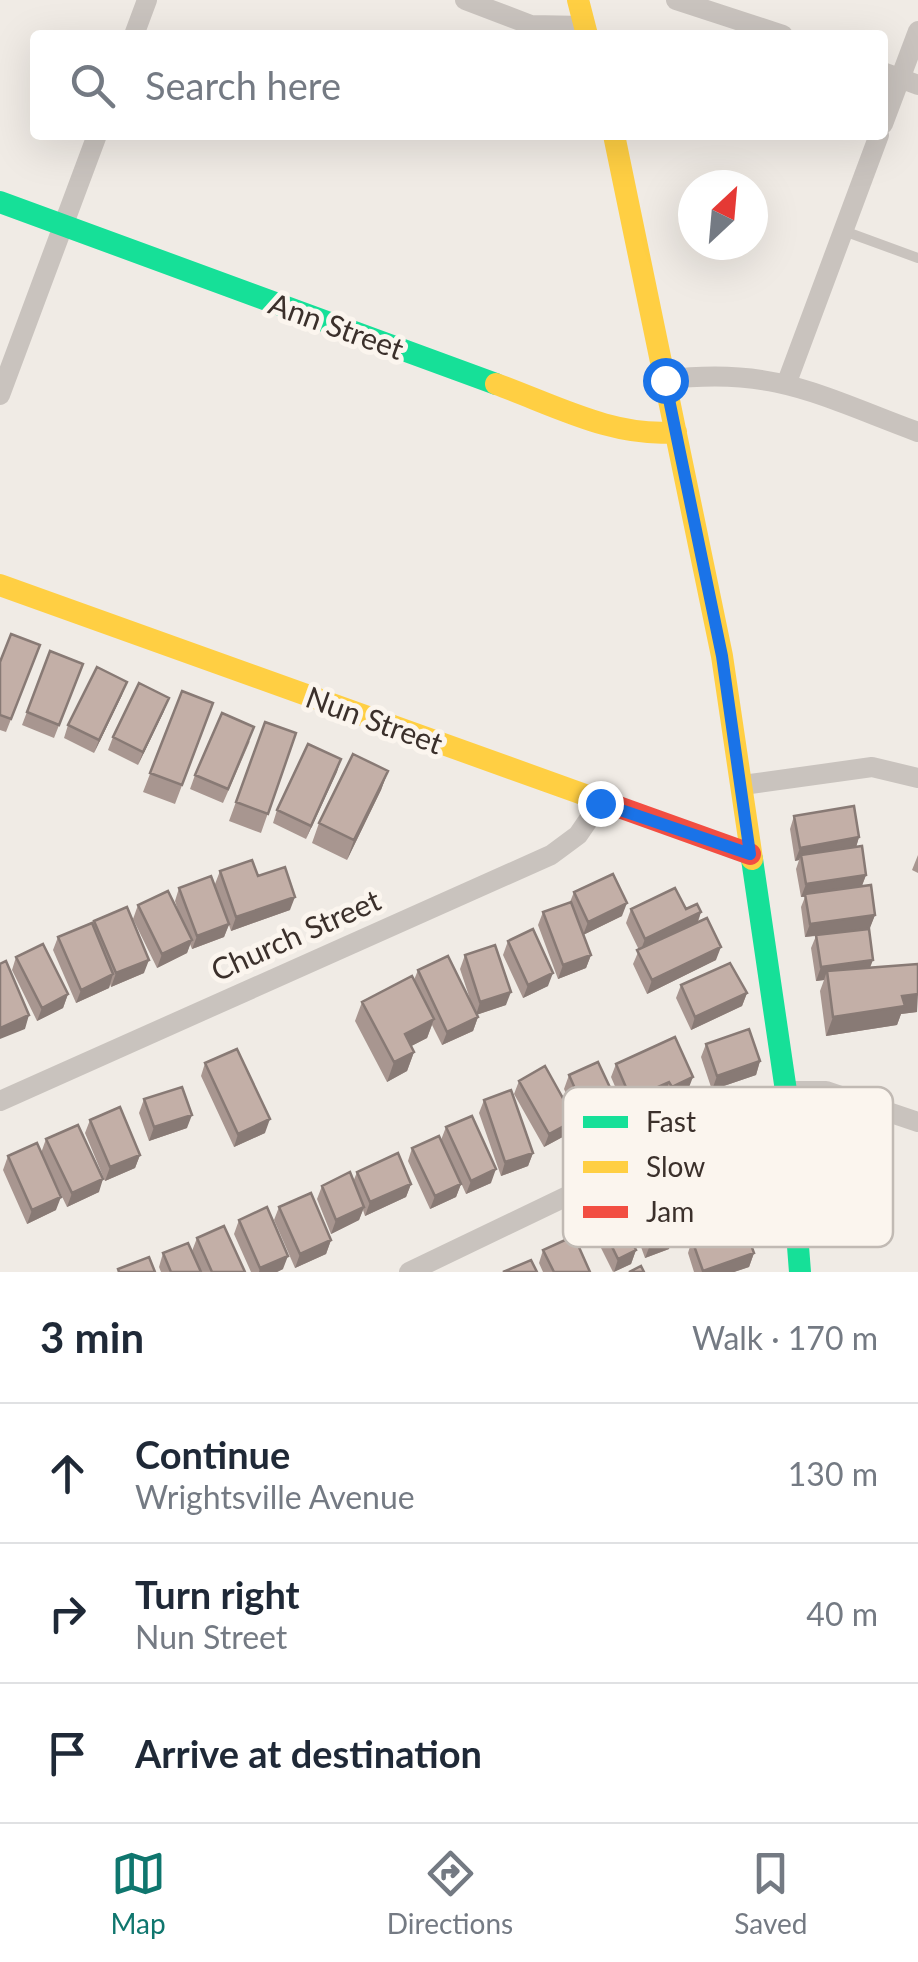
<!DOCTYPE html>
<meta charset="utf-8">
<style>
:root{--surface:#fff;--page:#f6f6f7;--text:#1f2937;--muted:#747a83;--line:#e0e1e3;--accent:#0f766e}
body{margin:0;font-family:Lato,sans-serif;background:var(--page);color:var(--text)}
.compass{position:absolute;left:678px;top:170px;width:90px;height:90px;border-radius:50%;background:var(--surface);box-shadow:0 10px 40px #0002;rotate:26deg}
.stop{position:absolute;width:30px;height:30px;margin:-22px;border:8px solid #1a73e8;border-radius:50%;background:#fff}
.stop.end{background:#1a73e8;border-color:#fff;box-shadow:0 2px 10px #0008}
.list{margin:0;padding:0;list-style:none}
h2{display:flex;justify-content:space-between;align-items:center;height:130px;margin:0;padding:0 40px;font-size:42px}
h2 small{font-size:32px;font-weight:400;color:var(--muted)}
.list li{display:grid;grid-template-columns:65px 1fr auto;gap:30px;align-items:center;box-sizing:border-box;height:140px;padding:0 40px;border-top:2px solid var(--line)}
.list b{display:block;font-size:38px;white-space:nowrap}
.list p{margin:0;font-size:32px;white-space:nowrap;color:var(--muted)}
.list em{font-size:32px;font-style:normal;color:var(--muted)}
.icon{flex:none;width:55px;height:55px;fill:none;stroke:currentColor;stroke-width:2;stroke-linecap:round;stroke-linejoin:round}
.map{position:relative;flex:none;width:918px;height:1272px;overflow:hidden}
.search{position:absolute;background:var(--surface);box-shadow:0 10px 40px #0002;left:30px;right:30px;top:30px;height:110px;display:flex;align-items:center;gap:25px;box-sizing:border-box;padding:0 35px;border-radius:10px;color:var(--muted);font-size:38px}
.sheet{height:550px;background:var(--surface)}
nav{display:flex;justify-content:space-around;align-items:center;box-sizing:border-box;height:140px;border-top:2px solid var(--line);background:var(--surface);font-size:28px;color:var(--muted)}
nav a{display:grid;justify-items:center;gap:5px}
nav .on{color:var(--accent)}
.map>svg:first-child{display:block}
</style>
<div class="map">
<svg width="918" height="1272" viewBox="0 0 918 1272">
<rect width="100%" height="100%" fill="#f0ebe5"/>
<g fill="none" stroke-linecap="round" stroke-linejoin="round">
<path stroke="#c9c3be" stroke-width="10" d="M844,231L918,258"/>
<path stroke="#c9c3be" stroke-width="20" d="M465,0L531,25L585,26
M676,0L783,35
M134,35L147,0
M883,72L918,85
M883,124L918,31
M665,380C772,366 821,396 918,432
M787,382L879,135
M0,395L97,135
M743,785L872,767L918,778
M0,1101L551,855L578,835L600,803
M409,1272L786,1091H826L918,1122"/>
<path stroke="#16e098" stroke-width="22" d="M0,202L496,384
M752,859L786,1091L800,1272"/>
<path stroke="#ffcf43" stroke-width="22" d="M578,0L587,35
M614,135L722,656L752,859
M496,384C554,405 614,438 676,432
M0,585L602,801"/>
<path stroke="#f24e42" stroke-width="22" d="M602,801L750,854"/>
</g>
<path fill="#a89690" d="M40,645L6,732L0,730V662Z
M50,651L83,664L54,738L22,725Z
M182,691L213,703L175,804L143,792Z
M122,695L94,753L64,738L68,725Z
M164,711L138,765L108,750L113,737Z
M265,722L296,733L261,833L229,821Z
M250,741L223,803L190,789L195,775Z
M341,759L306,839L273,823L277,810Z
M388,771L381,790L347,860L312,843L319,823Z
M794,816L859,837L856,847L866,875L862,886L875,915L869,929L870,968L917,1012L901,1014L897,1025L826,1036L820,991L824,980L816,981L811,948L816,936L805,937L801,907L805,897H801L796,869L799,860L795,861L790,829Z
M918,855V873L912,870Z
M220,871L258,876L290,910L231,931L229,925L224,937L192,949L190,944L187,953L157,968L133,919L138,905L180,916L175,901L179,888L215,884Z
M574,892L622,916L583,935L591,955L586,968L558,979L538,925L543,912L570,902Z
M631,909H686L701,912L698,922L716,960L647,994L633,964L639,950L626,923Z
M94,921L144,973L111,987L110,984L109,988L76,1003L53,950L58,937L92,925Z
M508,941L548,986L523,998L503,955Z
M465,955L506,1005L476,1015L478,1017L473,1031L442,1045L432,1025L427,1038L411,1046L414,1052L407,1071L387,1082L355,1021L362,1002L414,980L418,970L473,1008L460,969Z
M16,957L68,994L63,1008L37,1021L12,970Z
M681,985L747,993L742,1006L691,1030L676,998Z
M675,1037L688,1090L667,1100L665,1095L626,1112L611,1077L616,1064Z
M706,1044L760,1061L756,1075L712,1090L701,1057Z
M205,1063L265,1133L234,1147L201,1076Z
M569,1075L622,1113L617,1127L587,1140L564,1089Z
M519,1081L570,1133L544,1147L514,1094Z
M144,1099L187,1128L149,1141L139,1113Z
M484,1100L533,1153L528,1166L501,1176L479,1113Z
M90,1120L140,1155L135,1168L105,1181L85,1133Z
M446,1127L491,1183L466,1194L452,1163L461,1184L456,1197L430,1209L408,1161L412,1148L441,1140Z
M46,1139L99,1192L67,1207L41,1153Z
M8,1156L56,1210L27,1224L3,1170Z
M357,1172L411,1184L406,1197L365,1216L363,1210L359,1220L331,1234L317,1199L322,1186L353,1182Z
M691,1182L752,1203L747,1216L702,1235L686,1195Z
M634,1200L669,1249L645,1258L629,1214Z
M279,1207L331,1240L326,1254L295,1268L274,1220Z
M239,1220L283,1269L277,1272H251L234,1234Z
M602,1226L636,1250L631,1264L613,1272L597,1240Z
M197,1238L245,1272H201L192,1251Z
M692,1240L754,1253L749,1267L734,1272H694L688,1253Z
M543,1250L590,1272H543L539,1263Z
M163,1253L201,1272H161L159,1267Z"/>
<path fill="#887a75" d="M127,682L122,695L94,753L99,740Z
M169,698L164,711L138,765L143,752Z
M341,759L337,772L306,839L311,826Z
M388,771L381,790L347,860L354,840Z
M859,837L855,851L801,855L799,860L795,861L800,848Z
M866,875L861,888L801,897L806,884Z
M295,897L290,910L231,931L236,917Z
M627,903L622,916L583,935L588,922Z
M701,912L696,926L640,952L645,939Z
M875,915L870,928L805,937L810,924Z
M229,924L224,937L192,949L197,936Z
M192,940L187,953L157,968L162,954Z
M721,947L716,960L647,994L652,980Z
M591,955L586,968L558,979L563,965Z
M149,960L144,973L111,987L116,973Z
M873,960L868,973L827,971L824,980L816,981L821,967Z
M553,973L548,986L523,998L528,985Z
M113,974L109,988L76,1003L81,990Z
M511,992L506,1005L476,1015L480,1002Z
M747,993L742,1006L691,1030L695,1017Z
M68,994L63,1008L37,1021L42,1008Z
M918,994L917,1012L901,1014L897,1025L826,1036L833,1017L902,996Z
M29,1015L25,1029L0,1039V1028Z
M478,1017L473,1031L442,1045L447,1032Z
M434,1019L427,1038L398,1053L405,1034Z
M414,1052L407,1071L387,1082L394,1062Z
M760,1061L756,1075L712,1090L717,1076Z
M693,1077L688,1090L667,1100L672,1087Z
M669,1082L665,1095L626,1112L631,1099Z
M622,1113L617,1127L587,1140L592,1127Z
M192,1115L187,1128L149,1141L154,1127Z
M270,1119L265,1133L234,1147L238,1134Z
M575,1120L570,1133L544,1147L549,1134Z
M533,1153L528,1166L501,1176L505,1162Z
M140,1155L135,1168L105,1181L110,1167Z
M496,1169L491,1183L466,1194L471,1181Z
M103,1179L99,1192L67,1207L72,1193Z
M411,1184L406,1197L365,1216L370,1202Z
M461,1184L456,1197L430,1209L435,1196Z
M61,1197L56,1210L27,1224L32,1210Z
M752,1203L747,1216L702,1235L707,1221Z
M364,1207L359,1220L331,1234L336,1220Z
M674,1236L669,1249L645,1258L650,1245Z
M331,1240L326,1254L295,1268L300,1254Z
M636,1250L631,1264L614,1272L618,1259Z
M754,1253L749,1267L734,1272H702Z
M288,1256L283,1269L277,1272H259L260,1268Z"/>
<path fill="#c3afa7" stroke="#887a75" stroke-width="2.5" d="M11,634L40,645L11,719L0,715V662Z
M50,651L83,664L59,725L27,712Z
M97,667L127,682L99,740L68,725Z
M139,683L169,698L143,752L113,737Z
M182,691L213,703L182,785L150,773Z
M222,713L254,727L228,789L195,775Z
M265,722L296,733L268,814L236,802Z
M308,744L341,759L311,826L277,810Z
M353,754L388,771L354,840L319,823Z
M854,806L859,837L800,848L794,816Z
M862,846L866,875L806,884L801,855Z
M252,860L258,876L285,867L295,897L236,917L220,871Z
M613,874L627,903L588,922L574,892Z
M211,876L229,924L197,936L179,888Z
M871,885L875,915L810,924L805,894Z
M675,888L686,909L697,904L701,912L645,939L631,909Z
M168,891L192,940L162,954L138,905Z
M571,902L591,955L563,965L543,912Z
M127,907L149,960L116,973L94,921Z
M707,918L721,947L652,980L637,950Z
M92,923L113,974L81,990L58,937Z
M533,929L553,973L528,985L508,941Z
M869,929L873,960L821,967L816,935Z
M43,944L68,994L42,1008L16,957Z
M495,945L511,992L480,1002L465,955Z
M448,956L478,1017L447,1032L418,970Z
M6,961L29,1015L0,1028V964Z
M730,963L747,993L695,1017L681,985Z
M918,964V994L902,996L905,1006L833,1017L827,971Z
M412,976L434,1019L405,1034L414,1052L394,1062L362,1002Z
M749,1029L760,1061L717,1076L706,1044Z
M675,1037L693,1077L672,1087L669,1082L631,1099L616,1064Z
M237,1049L270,1119L238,1134L205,1063Z
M598,1062L622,1113L592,1127L569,1075Z
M545,1066L575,1120L549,1134L519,1081Z
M182,1087L192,1115L154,1127L144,1099Z
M511,1090L533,1153L505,1162L484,1100Z
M120,1107L140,1155L110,1167L90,1120Z
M472,1116L496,1169L471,1181L446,1127Z
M78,1125L103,1179L72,1193L46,1139Z
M439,1136L461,1184L435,1196L412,1148Z
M37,1143L61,1197L32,1210L8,1156Z
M398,1153L411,1184L370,1202L357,1172Z
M350,1172L364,1207L336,1220L322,1186Z
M311,1193L331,1240L300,1254L279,1207Z
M267,1207L288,1256L260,1268L239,1220Z
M619,1218L636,1250L618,1259L602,1226Z
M743,1223L754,1253L703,1271L692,1240Z
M224,1226L245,1272H212L197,1238Z
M574,1236L590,1272H554L543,1250Z
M188,1243L201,1272H171L163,1253Z
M149,1257L155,1272H119L118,1269Z
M531,1260L537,1272H503Z
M641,1266L644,1272H629Z"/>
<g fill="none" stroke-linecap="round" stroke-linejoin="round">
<path stroke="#1a73e8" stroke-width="12" d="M600,803L750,854L722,656L665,380"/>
</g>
<g text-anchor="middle" stroke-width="10" stroke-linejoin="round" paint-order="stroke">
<g font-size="30" fill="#3b302b" stroke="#fbf5ee">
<text transform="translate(336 327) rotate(20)" y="10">Ann Street</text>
<text transform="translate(374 721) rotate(20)" y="10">Nun Street</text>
<text transform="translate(296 936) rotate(-24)" y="10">Church Street</text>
</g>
</g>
<rect x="563" y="1087" width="330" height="160" rx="15" fill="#fbf5ee" stroke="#c1bab4" stroke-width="2.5"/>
<rect x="583" y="1116" width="45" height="12" fill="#16e098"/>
<rect x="583" y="1161" width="45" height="12" fill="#ffcf43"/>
<rect x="583" y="1206" width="45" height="12" fill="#f24e42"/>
<g font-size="28" fill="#3b302b">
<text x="646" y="1132">Fast</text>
<text x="646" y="1177">Slow</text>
<text x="646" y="1222">Jam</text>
</g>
</svg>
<svg class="compass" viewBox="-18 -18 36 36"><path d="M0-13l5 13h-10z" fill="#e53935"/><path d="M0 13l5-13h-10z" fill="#747a83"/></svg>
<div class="stop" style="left:665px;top:380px"></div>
<div class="stop end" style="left:600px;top:803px"></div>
<div class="search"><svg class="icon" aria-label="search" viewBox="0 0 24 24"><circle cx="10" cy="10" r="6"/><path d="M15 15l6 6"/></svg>Search here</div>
</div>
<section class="sheet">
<h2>3 min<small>Walk · 170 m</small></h2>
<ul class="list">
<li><svg class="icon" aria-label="ahead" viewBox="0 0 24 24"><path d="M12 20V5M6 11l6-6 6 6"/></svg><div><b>Continue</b><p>Wrightsville Avenue</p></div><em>130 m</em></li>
<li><svg class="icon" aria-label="right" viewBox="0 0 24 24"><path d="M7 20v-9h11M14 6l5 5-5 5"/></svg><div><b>Turn right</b><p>Nun Street</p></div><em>40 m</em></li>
<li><svg class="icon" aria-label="arrive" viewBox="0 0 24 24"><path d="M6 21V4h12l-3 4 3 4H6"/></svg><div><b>Arrive at destination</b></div></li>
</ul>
</section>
<nav>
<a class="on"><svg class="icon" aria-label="map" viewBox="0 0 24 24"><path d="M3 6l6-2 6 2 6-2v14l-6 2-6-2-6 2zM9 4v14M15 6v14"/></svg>Map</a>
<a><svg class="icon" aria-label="directions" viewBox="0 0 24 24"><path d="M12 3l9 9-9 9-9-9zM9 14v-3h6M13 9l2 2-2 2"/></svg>Directions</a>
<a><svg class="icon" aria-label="saved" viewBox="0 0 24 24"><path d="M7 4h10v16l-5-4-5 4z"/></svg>Saved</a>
</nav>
